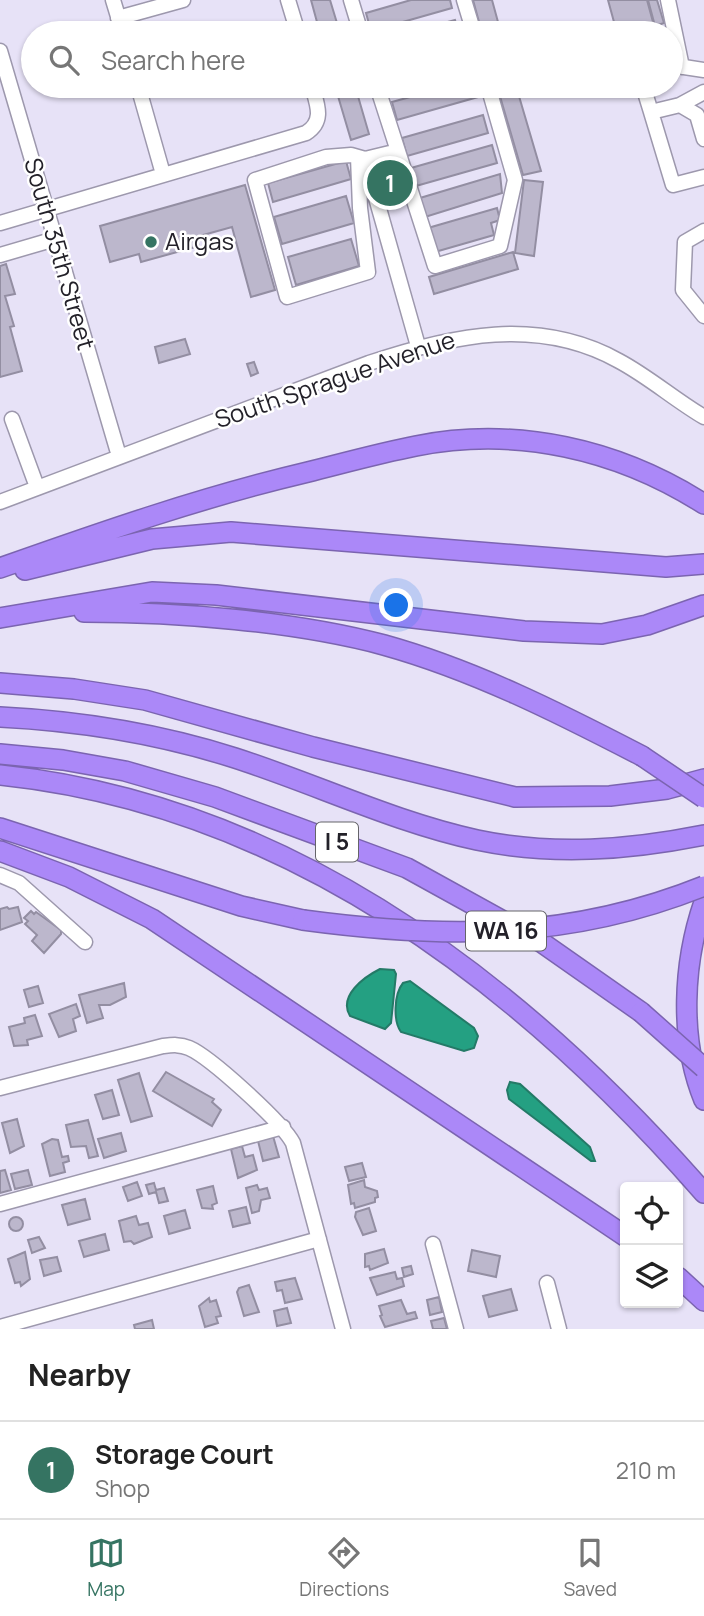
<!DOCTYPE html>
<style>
:root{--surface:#fff;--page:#f6f6f6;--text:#222;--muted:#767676;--line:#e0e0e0;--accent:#357462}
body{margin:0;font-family:Manrope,sans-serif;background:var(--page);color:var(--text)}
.controls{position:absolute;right:21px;bottom:21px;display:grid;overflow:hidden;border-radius:7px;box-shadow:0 2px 5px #0004}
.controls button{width:63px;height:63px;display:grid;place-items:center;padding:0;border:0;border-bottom:2px solid var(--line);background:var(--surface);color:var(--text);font:35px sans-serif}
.you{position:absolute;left:397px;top:606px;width:24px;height:24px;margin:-18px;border:5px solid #fff;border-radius:50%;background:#1a73e8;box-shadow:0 0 0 10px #1a73e833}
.badge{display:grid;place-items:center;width:46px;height:46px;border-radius:50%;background:var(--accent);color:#fff;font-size:23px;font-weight:700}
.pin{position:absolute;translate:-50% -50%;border:4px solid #fff;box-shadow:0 2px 7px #0006}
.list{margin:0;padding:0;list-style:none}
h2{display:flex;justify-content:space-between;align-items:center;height:91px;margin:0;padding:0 28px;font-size:30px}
h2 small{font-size:23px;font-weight:400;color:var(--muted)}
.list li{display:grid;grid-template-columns:46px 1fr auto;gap:21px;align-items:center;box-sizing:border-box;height:98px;padding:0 28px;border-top:2px solid var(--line)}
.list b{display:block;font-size:26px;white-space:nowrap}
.list p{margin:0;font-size:23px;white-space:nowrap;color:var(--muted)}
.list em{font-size:23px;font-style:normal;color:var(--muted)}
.icon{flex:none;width:38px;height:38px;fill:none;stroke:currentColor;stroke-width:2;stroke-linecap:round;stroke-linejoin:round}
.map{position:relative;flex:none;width:704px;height:1329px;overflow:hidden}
.search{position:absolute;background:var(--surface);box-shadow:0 2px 5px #0004;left:21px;right:21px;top:21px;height:77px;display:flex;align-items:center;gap:18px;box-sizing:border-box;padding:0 24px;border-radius:38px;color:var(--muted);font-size:26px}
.sheet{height:189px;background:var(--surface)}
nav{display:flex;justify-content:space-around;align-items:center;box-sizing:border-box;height:98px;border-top:2px solid var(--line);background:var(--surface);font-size:19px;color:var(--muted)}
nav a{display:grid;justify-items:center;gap:4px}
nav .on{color:var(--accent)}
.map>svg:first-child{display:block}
</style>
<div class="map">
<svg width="704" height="1329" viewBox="0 0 704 1329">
<rect width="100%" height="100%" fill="#e7e2f7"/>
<path fill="#24a082" stroke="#247a67" stroke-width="2" d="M380,969L394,970L396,974L391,1023L385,1029L350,1016C338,996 364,977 380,969Z
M410,981L474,1028L478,1036L474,1048L464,1051L401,1032C393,1021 394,994 403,983Z
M510,1082L520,1084L590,1147L595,1161H591L509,1099L507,1090Z"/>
<path fill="#bcb7cc" stroke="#938ea2" stroke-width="2" d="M311,0H330L340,33H320Z
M411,0H450L452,8L371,31L366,13Z
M473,0H492L501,33H482Z
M608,0H647L656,33H617Z
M648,0H657L664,23L655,26Z
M455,20L459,33H407Z
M288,24L291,33H281L279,27Z
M335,86H355L369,134L351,140Z
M450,86H474L478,97L397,120L392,102Z
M497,86H516L541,171L523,175Z
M483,115L488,133L407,156L402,138Z
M492,145L497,163L416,186L411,168Z
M346,161L351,179L273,202L268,183Z
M393,162L404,200L388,205L377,167Z
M500,174L502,193L425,217L420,198Z
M524,180L543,182L534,256L515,253Z
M245,185L275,290L251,297L232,227L196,237L199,246L141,262L139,254L110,262L100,226Z
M346,196L354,223L282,244L274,217Z
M497,208L500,220L491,223L494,235L435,252L428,228Z
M351,239L359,266L296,285L288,257Z
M513,252L518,269L434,294L429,277Z
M6,264L15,294L5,296L14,326L10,327L22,371L0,377V266Z
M185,339L190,354L159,363L155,347Z
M254,362L258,373L251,376L247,364Z
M7,907L9,909L18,907L22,922L0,930V909Z
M31,911L34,914L36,912L61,930V934L44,953L32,941L37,935L25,924L28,921L24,918Z
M124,983L126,997L110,1005H99L103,1018L87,1023L79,995Z
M38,986L43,1003L29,1007L24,990Z
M76,1004L80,1016L73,1019L76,1031L59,1037L49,1014Z
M35,1015L42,1036L27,1040L28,1045L14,1046L9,1027L25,1023L24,1018Z
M166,1072L214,1099L212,1102L221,1110L212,1126L153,1091Z
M139,1073L152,1116L131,1122L118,1080Z
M112,1090L119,1115L103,1119L95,1095Z
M17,1119L24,1146L10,1153L2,1123Z
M88,1120L98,1156L89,1158L86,1146L71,1147L66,1125Z
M121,1133L126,1151L104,1158L98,1139Z
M273,1136L279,1157L263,1161L258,1141Z
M52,1139L58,1140L62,1157L68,1156L69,1161L63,1163L65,1172L50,1176L42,1144Z
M242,1146L245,1157L253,1155L257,1170L238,1178L231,1149Z
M362,1163L366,1177L349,1181L345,1167Z
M5,1170L11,1190L0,1193V1171Z
M28,1170L32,1185L15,1189L11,1174Z
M364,1180L365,1187L377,1191L378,1197L375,1198V1202L355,1208L354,1203L351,1204L348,1185Z
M137,1182L142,1196L128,1201L123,1187Z
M154,1183L156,1190L164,1188L168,1201L159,1203L156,1192L149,1194L146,1185Z
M257,1185L259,1190L267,1188L270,1198L261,1200L259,1211L252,1213L246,1188Z
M213,1186L217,1203L212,1205L213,1209L202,1208L197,1190Z
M85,1199L90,1219L68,1225L62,1205Z
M246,1207L250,1223L233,1227L229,1211Z
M369,1208L376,1231L363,1235L355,1217L356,1212Z
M185,1210L190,1228L169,1234L164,1216Z
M136,1216L139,1225L148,1223L152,1237L134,1244L131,1241L124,1242L119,1221Z
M9 1224a7 7 0 1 1 14 0a7 7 0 1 1-14 0Z
M105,1234L109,1250L84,1257L79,1241Z
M39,1237L45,1248L32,1253L28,1240Z
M384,1249L388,1263L370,1270L369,1266L365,1267V1254Z
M472,1250L500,1256L496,1277L468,1271Z
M25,1252L30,1279L21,1286L20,1282L15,1283L8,1259Z
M57,1257L61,1271L44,1276L40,1260Z
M411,1266L413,1274L404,1277L402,1268Z
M395,1272L397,1279L402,1278L404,1286L377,1295L370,1278Z
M295,1278L302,1299L285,1303L282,1290L277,1291L275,1282Z
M249,1285L259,1312L244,1316L237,1292L239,1288Z
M511,1289L517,1310L489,1317L483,1296Z
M439,1297L442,1312L430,1315L427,1300Z
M209,1298L210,1302L216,1300L221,1316L216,1317L218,1323L205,1327L199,1306Z
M401,1300L407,1314L415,1312L417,1318L385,1327L380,1316L382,1315L379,1306Z
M287,1308L291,1323L277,1326L274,1311Z
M444,1318L447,1329H433L431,1321Z
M152,1320L154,1329H135L134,1325Z"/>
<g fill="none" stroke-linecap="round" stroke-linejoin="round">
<g stroke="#9d98ad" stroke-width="17">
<path id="minor" d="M113,0L123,33
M288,0L298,33
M351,0L361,33
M464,0L474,33
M668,0L682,67
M118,18L183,0
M0,51L119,456
M671,65L704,70
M138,86L163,174
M377,86L435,266L500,246L515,180L488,86
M643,86L651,112L680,105L704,92
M680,105L697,115L704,139
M651,112L673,185L704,177
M358,157L360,208L368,272L287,297L255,180L326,157L351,155L365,159L398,151
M365,159L418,346
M0,223L306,133C325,121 317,104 312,86
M704,231L685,242L683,290L704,316
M0,255L55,239
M12,419L37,487
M0,502L369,363C452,335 538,316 619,361C649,377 675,400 704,417
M0,875L19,883L85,942
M0,1088L163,1046C172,1045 180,1044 189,1048C210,1057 282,1122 293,1143L343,1329
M0,1204L283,1127
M433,1244L456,1329
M547,1283L559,1329
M0,1327L319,1239"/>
</g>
<g stroke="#7b64b0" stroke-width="22">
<path id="highway" d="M0,568C102,532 202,497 308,472C344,463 380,453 416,446C516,426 618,449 704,504
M25,570L152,539L231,532L666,567L704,564
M84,612C177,612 294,621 384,645C474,670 559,713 642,756
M0,618L152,592L216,595L524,631L602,634L647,625L704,605
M0,683L74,689L145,700L313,747L515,797L610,796L667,789L704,779
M0,717C79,721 160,734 235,758C316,784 394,822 477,840C553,856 629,850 704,835
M0,754L63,760L125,771L215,797L407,868L541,942L641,1012
M0,775C288,805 520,982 704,1193
M0,828L241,906L303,920
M0,851L69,877L152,919L625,1236
M704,902C683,963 679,1039 704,1100
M678,1277L704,1301"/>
</g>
<use href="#minor" stroke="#fff" stroke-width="14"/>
<use href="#highway" stroke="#ab88f8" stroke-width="19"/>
<g stroke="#7b64b0" stroke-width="22" stroke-linecap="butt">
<path id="highway-bridge" d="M642,756L704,798
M303,920C444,939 570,940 704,886
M641,1012L704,1068"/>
</g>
<use href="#highway-bridge" stroke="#ab88f8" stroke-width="19"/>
</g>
<circle fill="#357462" stroke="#fff" stroke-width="2.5" cx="151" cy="242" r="7"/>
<g text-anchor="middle" stroke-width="5" stroke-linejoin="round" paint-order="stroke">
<g fill="#fff" stroke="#656469" stroke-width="2">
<rect x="316" y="822.5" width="42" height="39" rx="5"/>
<rect x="466" y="911.5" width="80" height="39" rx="5"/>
</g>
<g font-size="23" font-weight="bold" fill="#232129">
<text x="337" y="850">I 5</text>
<text x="506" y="939">WA 16</text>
</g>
<g font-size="24" fill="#232129" stroke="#fff" text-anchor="start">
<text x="165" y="250">Airgas</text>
</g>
<g font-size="24" fill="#232129" stroke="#fff">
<text transform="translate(59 254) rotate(74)" y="8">South 35th Street</text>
<text transform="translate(335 380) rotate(-19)" y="8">South Sprague Avenue</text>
</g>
</g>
</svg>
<div class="controls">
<button><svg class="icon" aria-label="locate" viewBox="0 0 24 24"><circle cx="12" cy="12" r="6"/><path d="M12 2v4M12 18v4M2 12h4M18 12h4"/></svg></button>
<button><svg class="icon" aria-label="layers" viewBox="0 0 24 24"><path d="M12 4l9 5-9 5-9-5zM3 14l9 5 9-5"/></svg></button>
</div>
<div class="you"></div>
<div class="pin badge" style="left:390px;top:183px">1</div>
<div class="search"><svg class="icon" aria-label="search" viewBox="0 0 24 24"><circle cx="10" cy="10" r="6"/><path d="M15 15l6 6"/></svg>Search here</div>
</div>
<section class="sheet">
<h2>Nearby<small></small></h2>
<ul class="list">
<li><span class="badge">1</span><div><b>Storage Court</b><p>Shop</p></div><em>210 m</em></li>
</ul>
</section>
<nav>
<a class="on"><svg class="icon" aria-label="map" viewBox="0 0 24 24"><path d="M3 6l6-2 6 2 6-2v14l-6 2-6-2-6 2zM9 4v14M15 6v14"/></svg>Map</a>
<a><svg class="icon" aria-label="directions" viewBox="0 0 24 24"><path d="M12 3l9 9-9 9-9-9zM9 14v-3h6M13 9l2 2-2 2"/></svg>Directions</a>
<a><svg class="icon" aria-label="saved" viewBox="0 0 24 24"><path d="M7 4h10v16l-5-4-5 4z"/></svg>Saved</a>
</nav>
